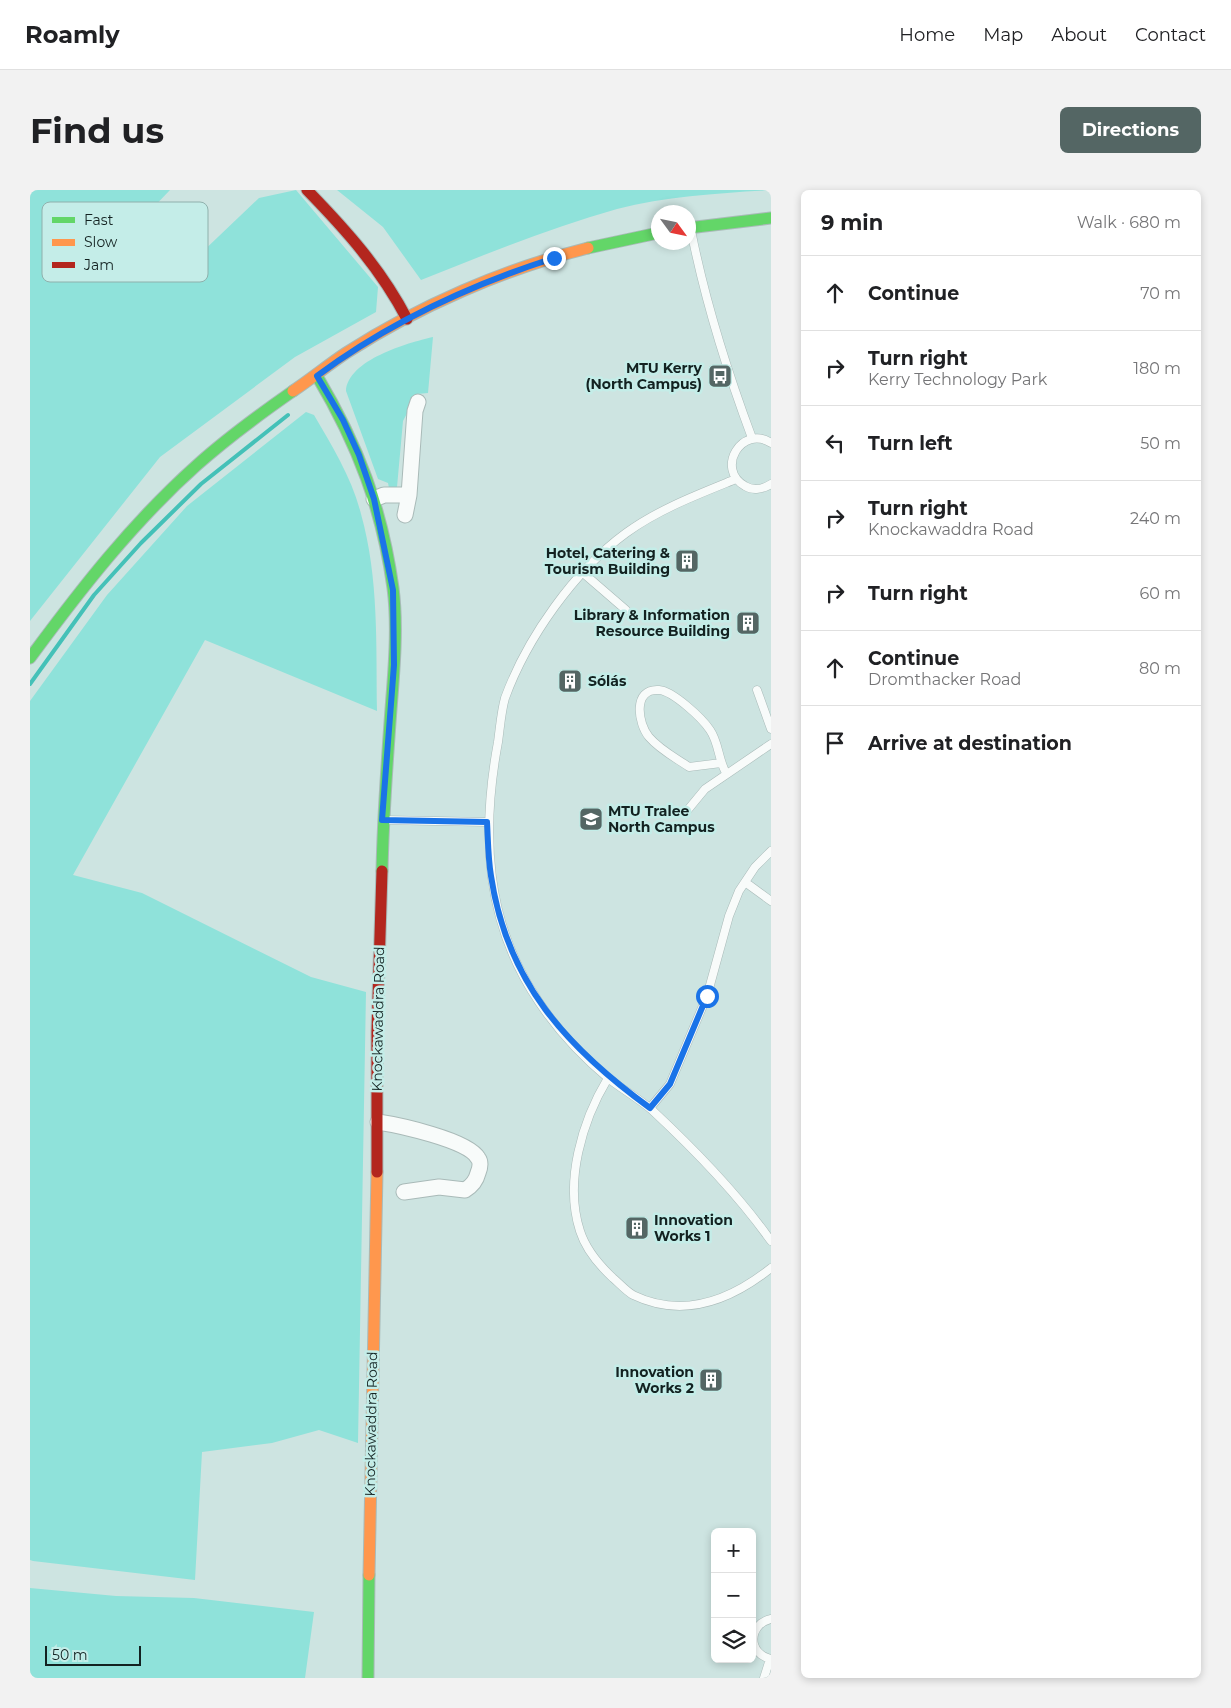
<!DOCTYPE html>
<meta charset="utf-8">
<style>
:root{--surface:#fff;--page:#f2f2f2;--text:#202124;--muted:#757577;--line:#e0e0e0;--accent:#546664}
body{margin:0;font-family:Montserrat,sans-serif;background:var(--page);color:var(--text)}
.controls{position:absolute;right:15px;bottom:15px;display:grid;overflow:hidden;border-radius:8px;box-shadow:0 2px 8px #0003}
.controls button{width:45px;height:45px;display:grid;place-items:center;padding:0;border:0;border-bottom:1px solid var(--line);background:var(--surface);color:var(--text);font:25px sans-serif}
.compass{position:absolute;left:621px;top:15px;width:45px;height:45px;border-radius:50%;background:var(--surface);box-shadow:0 2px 8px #0003;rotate:123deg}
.scale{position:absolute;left:15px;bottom:12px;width:96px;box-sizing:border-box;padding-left:5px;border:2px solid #132221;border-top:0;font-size:14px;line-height:18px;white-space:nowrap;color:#132221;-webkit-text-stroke:4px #c4ede8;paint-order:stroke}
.stop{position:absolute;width:15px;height:15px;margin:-11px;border:4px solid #1a73e8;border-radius:50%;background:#fff}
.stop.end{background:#1a73e8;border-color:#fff;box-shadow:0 1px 5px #0008}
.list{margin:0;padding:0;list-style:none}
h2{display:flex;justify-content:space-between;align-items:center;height:65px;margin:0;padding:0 20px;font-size:21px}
h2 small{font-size:16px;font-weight:400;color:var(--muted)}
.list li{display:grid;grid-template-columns:32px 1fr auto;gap:15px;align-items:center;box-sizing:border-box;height:75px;padding:0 20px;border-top:1px solid var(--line)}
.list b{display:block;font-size:19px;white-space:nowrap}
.list p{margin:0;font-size:16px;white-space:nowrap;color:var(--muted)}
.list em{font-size:16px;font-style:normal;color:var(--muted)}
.icon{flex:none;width:28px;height:28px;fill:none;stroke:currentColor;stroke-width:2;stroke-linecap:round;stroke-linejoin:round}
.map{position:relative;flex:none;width:741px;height:1488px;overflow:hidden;border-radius:8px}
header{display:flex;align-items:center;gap:30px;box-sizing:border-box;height:70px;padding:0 25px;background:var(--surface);border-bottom:1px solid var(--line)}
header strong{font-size:24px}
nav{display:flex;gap:28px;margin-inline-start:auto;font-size:18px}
.intro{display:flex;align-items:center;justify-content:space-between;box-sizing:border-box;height:120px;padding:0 30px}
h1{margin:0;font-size:35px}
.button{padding:12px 22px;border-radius:8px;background:var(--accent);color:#fff;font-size:18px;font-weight:700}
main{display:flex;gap:30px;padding:0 30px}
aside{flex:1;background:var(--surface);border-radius:8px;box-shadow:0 2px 8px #0003}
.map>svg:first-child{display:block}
</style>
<header>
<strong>Roamly</strong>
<nav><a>Home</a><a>Map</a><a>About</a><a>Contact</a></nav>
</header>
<div class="intro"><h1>Find us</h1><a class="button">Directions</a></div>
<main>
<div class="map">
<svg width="741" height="1488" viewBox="0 0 741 1488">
<rect width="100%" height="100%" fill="#cde4e1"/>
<path fill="#8fe2da" d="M0,0H140L94,48L146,87L229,8L266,0L348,97L346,122L265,167L130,267L0,431Z
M307,0H741C690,3 637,6 587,19C520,38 456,64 391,90L353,37Z
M403,147L398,203L387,204L373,231L367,297L359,298L358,293L348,289L316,201C318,170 377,153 403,147Z
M276,222L284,225C302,256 322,288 331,324C349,388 346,455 347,521L175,450L43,685L112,703L281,787L336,802L328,1253L289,1240L242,1253L172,1262L165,1390L3,1371L0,1370V511L77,405L157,316Z
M0,1398L86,1406L164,1408L284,1422L275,1488H0Z"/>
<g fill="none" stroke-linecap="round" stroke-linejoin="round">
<path stroke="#44c1b8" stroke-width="4" d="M0,494L64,405L111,353L171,294L258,225"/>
<g stroke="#a9bab8" stroke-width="9">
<path id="lane" d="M661,40C675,111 697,181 722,248
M741,253C712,234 685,279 715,296C723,301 733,299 741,294
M706,289C669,304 629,319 596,343C544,381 497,448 475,508C471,522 470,538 468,552C451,643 455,733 509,812C527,839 553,867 578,888C592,899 608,908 622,920C665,960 707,1003 741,1051
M552,382L596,420
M727,500L741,539
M691,573L659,577C646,568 630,560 619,547C608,534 602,498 629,500C643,501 672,528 680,540C689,553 688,569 696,583
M656,622L675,599L741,554
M354,630L457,632
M715,692L741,711
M578,888C552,931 534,992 550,1041C556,1060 569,1075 583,1088C589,1093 596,1101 603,1105C653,1129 701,1110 741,1078
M620,918L640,894L677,806L699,726L709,701L725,677L741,661
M741,1429C718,1434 717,1464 741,1469
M734,1488L740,1469"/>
</g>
<g stroke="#a9bab8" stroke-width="17">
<path id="street" d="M344,309L354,305H379
M375,325L379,305L385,221L388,212
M348,932C368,935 438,950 448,968C451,972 450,978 448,983C446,991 442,996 435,1000L409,997L374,1002"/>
</g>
<g stroke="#a9bab8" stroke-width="13">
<path id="fast" d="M658,38L741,28
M558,58L628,43
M287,186C328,255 352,318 363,398C368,435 364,482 361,519C357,573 353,627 352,681
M0,468C50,400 103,332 167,275C197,248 230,224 263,201
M338,1488L339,1385"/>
</g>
<g stroke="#a9bab8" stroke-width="13">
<path id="slow" d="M263,201C281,189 298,175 316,163C389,116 474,79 558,58
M339,1385L347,982"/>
</g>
<g stroke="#a9bab8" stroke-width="13">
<path id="jam" d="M277,0C316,40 351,79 377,129
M347,982V842L352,681"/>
</g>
<use href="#lane" stroke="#f8fbfa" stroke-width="8"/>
<use href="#street" stroke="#f8fbfa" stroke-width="15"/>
<use href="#fast" stroke="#63d668" stroke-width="11"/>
<use href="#slow" stroke="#ff974d" stroke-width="11"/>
<use href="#jam" stroke="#b3261e" stroke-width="11"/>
</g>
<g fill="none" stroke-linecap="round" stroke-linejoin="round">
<path stroke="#1a73e8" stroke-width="6" d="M524,68C440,95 358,133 287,186L313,230L329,265L344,309L363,400L364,475L352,630L457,632C458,650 458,668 461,686C477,792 536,857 620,918L640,894L677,806"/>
</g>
<defs>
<g id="bus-square" transform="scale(1.25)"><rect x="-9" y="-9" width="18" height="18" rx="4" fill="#546664" stroke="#c4ede8"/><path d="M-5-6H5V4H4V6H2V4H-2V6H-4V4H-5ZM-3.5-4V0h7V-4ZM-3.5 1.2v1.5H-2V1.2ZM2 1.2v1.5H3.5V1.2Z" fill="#fff"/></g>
<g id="building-square" transform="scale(1.25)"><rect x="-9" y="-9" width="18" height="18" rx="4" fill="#546664" stroke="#c4ede8"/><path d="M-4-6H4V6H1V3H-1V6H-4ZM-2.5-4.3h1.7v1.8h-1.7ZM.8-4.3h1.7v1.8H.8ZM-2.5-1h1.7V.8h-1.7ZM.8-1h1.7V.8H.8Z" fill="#fff"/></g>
<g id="university-square" transform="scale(1.25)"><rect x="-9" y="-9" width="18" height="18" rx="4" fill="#546664" stroke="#c4ede8"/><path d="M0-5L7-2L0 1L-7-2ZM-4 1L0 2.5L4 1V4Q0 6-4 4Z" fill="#fff"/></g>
</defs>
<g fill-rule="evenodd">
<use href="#bus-square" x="690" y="186"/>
<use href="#building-square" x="657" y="371"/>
<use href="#building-square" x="718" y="433"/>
<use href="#building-square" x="540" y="491"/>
<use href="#university-square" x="561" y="629"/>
<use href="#building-square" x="607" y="1038"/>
<use href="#building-square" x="681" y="1190"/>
</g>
<g text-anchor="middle" stroke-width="5" stroke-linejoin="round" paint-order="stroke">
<g font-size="14" font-weight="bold" fill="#132221" stroke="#c4ede8" text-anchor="end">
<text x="672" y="183">MTU Kerry<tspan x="672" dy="16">(North Campus)</tspan></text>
<text x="640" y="368">Hotel, Catering &amp;<tspan x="640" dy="16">Tourism Building</tspan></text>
<text x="700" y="430">Library &amp; Information<tspan x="700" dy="16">Resource Building</tspan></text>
<text x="558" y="496" text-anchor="start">Sólás</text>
<text x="578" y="626" text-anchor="start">MTU Tralee<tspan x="578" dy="16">North Campus</tspan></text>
<text x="624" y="1035" text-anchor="start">Innovation<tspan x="624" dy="16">Works 1</tspan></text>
<text x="664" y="1187">Innovation<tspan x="664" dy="16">Works 2</tspan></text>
</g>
<g font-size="14" fill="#132221" stroke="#c4ede8">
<text transform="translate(348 829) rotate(-89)" y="5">Knockawaddra Road</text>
<text transform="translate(341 1234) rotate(-89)" y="5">Knockawaddra Road</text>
</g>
</g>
<rect x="12" y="12" width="166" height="80" rx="8" fill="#c4ede8" stroke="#8fb0ac" stroke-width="1"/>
<rect x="22" y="27" width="23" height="6" fill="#63d668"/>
<rect x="22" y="49" width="23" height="7" fill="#ff974d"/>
<rect x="22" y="72" width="23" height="6" fill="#b3261e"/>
<g font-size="14" fill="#132221">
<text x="54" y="35">Fast</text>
<text x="54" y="57">Slow</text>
<text x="54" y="80">Jam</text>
</g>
</svg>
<div class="controls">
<button>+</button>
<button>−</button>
<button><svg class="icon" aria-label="layers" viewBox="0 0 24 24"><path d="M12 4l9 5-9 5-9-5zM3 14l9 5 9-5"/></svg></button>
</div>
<svg class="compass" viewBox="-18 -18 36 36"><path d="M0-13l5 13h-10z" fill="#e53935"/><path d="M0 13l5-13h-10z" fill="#757577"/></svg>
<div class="scale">50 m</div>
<div class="stop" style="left:677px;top:806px"></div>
<div class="stop end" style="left:524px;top:68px"></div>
</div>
<aside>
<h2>9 min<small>Walk · 680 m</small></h2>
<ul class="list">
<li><svg class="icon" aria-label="ahead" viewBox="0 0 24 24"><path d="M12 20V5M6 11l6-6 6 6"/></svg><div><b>Continue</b></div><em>70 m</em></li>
<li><svg class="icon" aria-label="right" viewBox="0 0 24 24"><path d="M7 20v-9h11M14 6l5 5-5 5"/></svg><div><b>Turn right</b><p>Kerry Technology Park</p></div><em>180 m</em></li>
<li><svg class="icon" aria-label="left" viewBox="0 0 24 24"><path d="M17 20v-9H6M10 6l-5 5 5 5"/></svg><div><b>Turn left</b></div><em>50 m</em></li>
<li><svg class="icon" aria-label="right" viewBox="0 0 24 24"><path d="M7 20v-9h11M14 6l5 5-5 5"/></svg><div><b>Turn right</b><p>Knockawaddra Road</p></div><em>240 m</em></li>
<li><svg class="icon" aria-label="right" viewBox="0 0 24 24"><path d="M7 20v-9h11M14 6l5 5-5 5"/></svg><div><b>Turn right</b></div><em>60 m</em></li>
<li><svg class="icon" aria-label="ahead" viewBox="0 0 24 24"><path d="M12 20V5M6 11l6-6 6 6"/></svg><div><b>Continue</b><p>Dromthacker Road</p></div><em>80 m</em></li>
<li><svg class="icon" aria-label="arrive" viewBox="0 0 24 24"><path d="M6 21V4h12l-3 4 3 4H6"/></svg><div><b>Arrive at destination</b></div></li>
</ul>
</aside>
</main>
